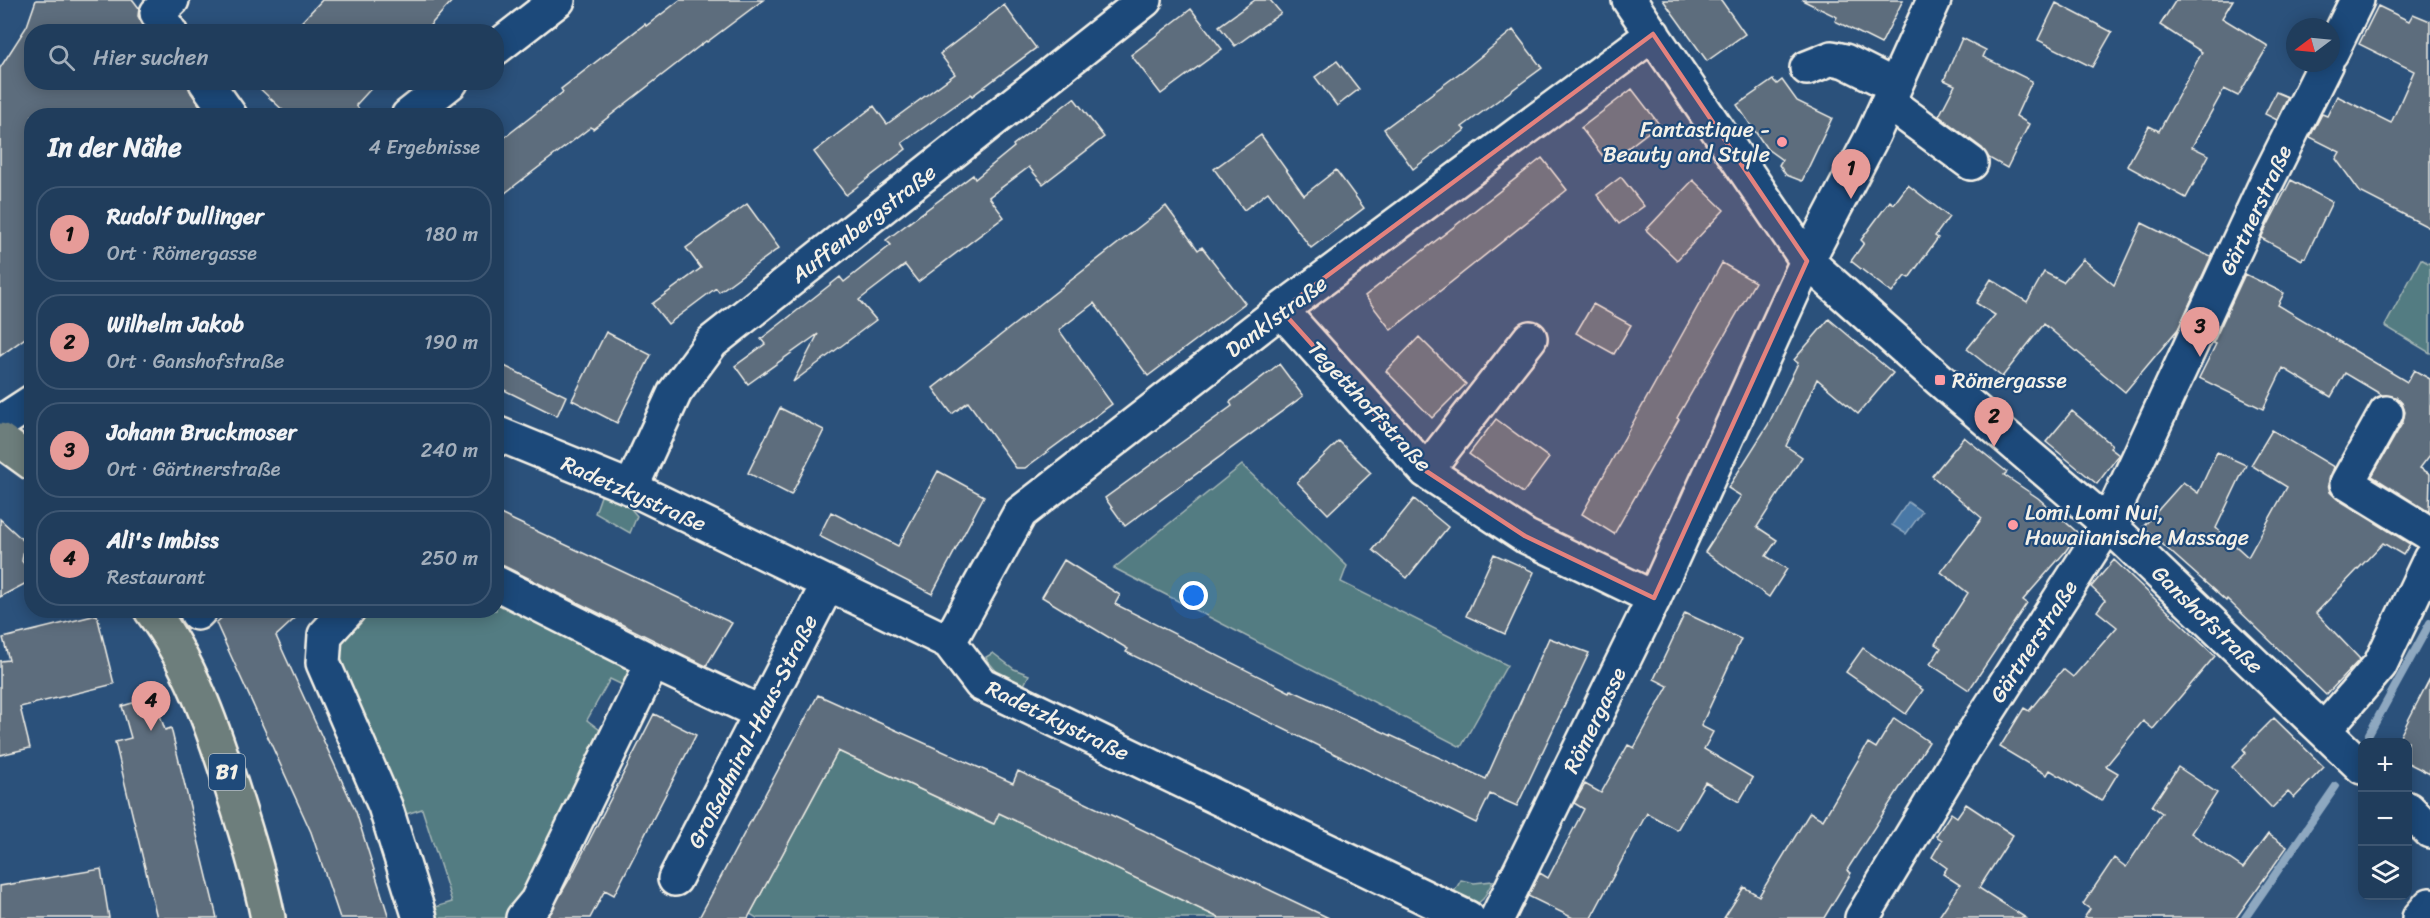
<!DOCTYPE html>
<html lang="de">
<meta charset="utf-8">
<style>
:root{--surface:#203d5c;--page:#284462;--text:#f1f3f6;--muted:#a2aebb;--line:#3d5672;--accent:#e69b98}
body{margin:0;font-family:Sriracha,sans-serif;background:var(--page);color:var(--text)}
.controls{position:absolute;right:18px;bottom:18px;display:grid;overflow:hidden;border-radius:12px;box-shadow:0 3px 15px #0003}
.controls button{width:54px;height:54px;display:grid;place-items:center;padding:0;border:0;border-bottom:2px solid var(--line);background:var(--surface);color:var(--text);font:30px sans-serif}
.compass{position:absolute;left:2286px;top:18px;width:54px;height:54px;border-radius:50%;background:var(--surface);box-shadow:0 3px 15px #0003;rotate:254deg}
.you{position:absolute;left:1194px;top:596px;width:21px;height:21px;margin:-15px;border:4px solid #fff;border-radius:50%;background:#1a73e8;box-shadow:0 0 0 9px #1a73e833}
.badge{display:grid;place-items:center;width:39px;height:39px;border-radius:50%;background:var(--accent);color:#111;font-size:20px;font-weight:700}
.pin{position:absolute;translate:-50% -50px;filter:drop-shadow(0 2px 3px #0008)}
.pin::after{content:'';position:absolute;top:32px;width:21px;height:18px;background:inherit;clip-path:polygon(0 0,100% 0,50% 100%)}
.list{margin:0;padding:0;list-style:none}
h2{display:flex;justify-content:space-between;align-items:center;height:78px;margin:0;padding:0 24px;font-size:26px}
h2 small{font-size:20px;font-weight:400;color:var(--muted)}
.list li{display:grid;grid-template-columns:39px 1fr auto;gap:18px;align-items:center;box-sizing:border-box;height:96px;margin:0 12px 12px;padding:0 12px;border:2px solid var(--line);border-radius:24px}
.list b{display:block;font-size:22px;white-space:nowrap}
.list p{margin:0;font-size:20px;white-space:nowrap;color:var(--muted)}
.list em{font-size:20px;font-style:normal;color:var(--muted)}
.icon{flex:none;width:33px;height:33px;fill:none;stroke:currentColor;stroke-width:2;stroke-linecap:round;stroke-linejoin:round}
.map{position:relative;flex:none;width:2430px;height:918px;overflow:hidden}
.search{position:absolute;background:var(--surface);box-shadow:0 3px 15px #0003;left:24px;top:24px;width:480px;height:66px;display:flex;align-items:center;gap:15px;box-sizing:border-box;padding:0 21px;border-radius:24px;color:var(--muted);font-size:22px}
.panel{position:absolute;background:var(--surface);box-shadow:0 3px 15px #0003;left:24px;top:108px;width:480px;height:510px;border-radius:24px}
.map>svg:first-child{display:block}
</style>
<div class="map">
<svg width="2430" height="918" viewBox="0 0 2430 918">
<rect width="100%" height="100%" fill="#2b517b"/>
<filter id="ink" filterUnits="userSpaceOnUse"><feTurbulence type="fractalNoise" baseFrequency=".0167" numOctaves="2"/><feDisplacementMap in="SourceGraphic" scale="12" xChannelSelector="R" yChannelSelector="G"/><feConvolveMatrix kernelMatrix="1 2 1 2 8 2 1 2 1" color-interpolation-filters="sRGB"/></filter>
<g filter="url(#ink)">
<path fill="#537b82" stroke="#a4b6b5" stroke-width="1.5" d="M2421,259L2430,264V353L2385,326Z
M1242,465L1347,566L1341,582L1507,665L1461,747L1114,568Z
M601,496L623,499L637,516L630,533L595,513Z
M497,593L633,665L631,689L610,679L587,720L609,737L512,918H428L426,910L452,902L422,809L400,816L332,653L359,611L496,610Z
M993,653L1014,669L1029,675L1021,691L1002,678L987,660L986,657Z
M838,751L993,824L999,813L1219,918H757L750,914Z
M1461,880L1474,883L1493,881L1483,899L1477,904L1452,895Z"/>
<path fill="#4a78a6" stroke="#8ea8c0" stroke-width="1.5" d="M1908,502L1922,512L1906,534L1892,525Z"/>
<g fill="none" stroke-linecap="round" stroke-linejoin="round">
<path stroke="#8ea8c0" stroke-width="8" d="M2369,734L2430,623
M2245,918L2336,786"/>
</g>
<path fill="#5d6d7d" stroke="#f4f1e8" stroke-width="1.5" d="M36,0H133L139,8L138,16L147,32H32V82H187L191,93L207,116H32V333L0,356V68L27,26Z
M322,0H453L424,32H292Z
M680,0H763L707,42L706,41L593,129L591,127L496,200V144L563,92L561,89L645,24L646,26Z
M1255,0H1270L1281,13L1235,46L1219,26Z
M1663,0H1721L1745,34L1707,61Z
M1802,0H1903L1881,44L1835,21L1837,17Z
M2176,0H2233L2222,18L2268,46L2238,96L2224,89L2192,147L2209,155L2186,198L2127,166L2149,126L2159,131L2202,52L2160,25Z
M2056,3L2112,32L2092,67L2038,40Z
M1004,5L1036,48L972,96L971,94L902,143L906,149L846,195L814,152L874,106L887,124L955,74L940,54Z
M2378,6L2409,21L2413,14L2430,21V228L2360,192L2336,159L2340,152L2310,137L2322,114L2327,116L2337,96L2391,123L2414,71L2359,44Z
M1191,9L1222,49L1161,94L1131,55Z
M1513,30L1542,68L1462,127L1465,130L1413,169L1384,129L1469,66Z
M1962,38L1986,50L1983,57L2032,81L2016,116L2029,124L2007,168L1989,158L1982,148L1939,116L1955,85L1944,80Z
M1337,61L1359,89L1337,106L1315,77Z
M1773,80L1777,84L1782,80L1797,101L1832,118L1802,181L1786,175L1779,165L1782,160L1767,149L1737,105Z
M253,82H377L356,105L364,116H289Z
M1632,89L1659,124L1608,163L1581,128Z
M2276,92L2288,97L2277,120L2265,114Z
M1074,98L1104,137L1043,184L1029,167L989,197L1004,217L918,282L905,265L859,300L876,320L793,382L818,334L748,384L735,366L765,344L761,339L840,277L844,282L891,245L886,240L973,175L975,179L1014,147L1013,145Z
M1261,135L1304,195L1336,170L1364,208L1311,248L1268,192L1244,210L1214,169Z
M1542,158L1567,190L1391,330L1365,296Z
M1621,177L1644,206L1619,224L1597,195Z
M1693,180L1724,210L1677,260L1646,230Z
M2291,180L2332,202L2305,258L2303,257L2302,260L2261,238Z
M1908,185L1949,217L1935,236L1938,238L1909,278L1905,276L1892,293L1851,261L1864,243L1861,240L1890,201L1894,204Z
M747,204L779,248L719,292L716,288L668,324L652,304L701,268L686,248Z
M1166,206L1198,250L1202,247L1245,303L1148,376L1094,303L1059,330L1112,404L1025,468H1016L968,402L952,414L933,388Z
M2142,223L2211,257L2178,329L2125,392L2044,324L2002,377L1967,349L1995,315L1976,303L1991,279L2027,302L2044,272L2063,282L2083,259L2114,285Z
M1722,263L1755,282L1677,418L1679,419L1614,534L1582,514Z
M2245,274L2284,293L2278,305L2407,382L2414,370L2430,379V455L2420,468L2430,474L2429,512L2372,476L2403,422L2405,412L2402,403L2396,397L2382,395L2345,373L2331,397L2283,368L2263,409L2199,378L2216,344L2213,343Z
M1593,304L1631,325L1614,354L1576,333Z
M1829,319L1893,373L1858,414L1817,379L1786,446L1802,457L1757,527L1777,540L1766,556L1787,569L1769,597L1705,552L1741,496L1728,488L1768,425L1798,363L1794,360Z
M606,332L651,355L617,423L572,400Z
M1419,337L1466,384L1432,418L1386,371Z
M496,362L566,396L557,416L496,386Z
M1279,364L1303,396L1125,526L1105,498L1232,406L1230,402Z
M780,408L824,430L791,495L748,473Z
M2072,411L2112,445L2110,448L2119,455L2097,484L2046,442Z
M1496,419L1549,458L1523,493L1469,454Z
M2272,430L2334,467L2328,484L2330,492L2337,499L2410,544L2403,555L2383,543L2316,613L2360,659L2326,695L2227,599L2226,601L2143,527L2183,482L2198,493L2217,452L2246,465L2216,528L2248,557L2287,487L2251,465Z
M1964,437L2007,472L2004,475L2038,498L2078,533L2065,552L2023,600L2027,603L1969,690L1930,664L1941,648L1935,644L1968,593L1941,572L1982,518L1932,476Z
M1339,441L1371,473L1328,514L1297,482Z
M938,471L984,496L932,594L819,536L831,512L898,546Z
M1414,499L1448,527L1407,578L1373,550Z
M496,512L732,623L706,666L504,566L496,565Z
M0,519L25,542L22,561L32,574V580L0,597Z
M1494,554L1534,572L1505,634L1466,616Z
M1064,560L1120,595L1115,604L1290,692L1291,690L1486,779L1549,638L1589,653L1517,806L1490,794L1476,823L1126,652L1128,649L1042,597Z
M2114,560L2215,656L2153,729L2143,721L2106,766L2118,773L2101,801L2050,770L2047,775L2000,747L2024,708L2029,711L2063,669L2073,677L2117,627L2097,611L2105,600L2091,587Z
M230,610H304L276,636L356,812L389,918H340L311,832L216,623Z
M1685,613L1741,639L1701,726L1713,732L1704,749L1753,778L1739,802L1705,782L1677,830L1647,813L1591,918H1573L1528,896L1540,873L1548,878L1584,809L1574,803L1585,784L1601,793L1628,745L1634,748L1668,686L1654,679Z
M97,615L114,684L20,707L30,748L0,755V661L9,660L3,638Z
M1863,648L1923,690L1906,714L1846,672Z
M2430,678V774L2408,763V742H2397Z
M818,695L1013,783L1018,771L1329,918H1219L999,813L994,824L838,751L748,918H699Z
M154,697L165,730L171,728L217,918H157L115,742L131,738L122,706Z
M654,714L696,735L614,895L605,890L590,918H547L569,880Z
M1894,718L1929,742L1847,870L1851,873L1824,918H1724L1744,887L1759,896L1810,812L1823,820L1868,743L1876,748Z
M2274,718L2324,767L2294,798L2288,792L2272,808L2232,767L2246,753L2243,749Z
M2178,767L2217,793L2191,833L2243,868L2268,834L2287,847L2236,918H2084L2090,909L2083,904L2114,858L2126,867L2162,813L2152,806Z
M1966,804L2013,835L1979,888L2026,918H1938L1960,885L1943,874L1947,868L1932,857L1942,840L1936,836L1951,813L1957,817Z
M101,869L109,918H0V886Z"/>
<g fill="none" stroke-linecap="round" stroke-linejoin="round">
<g stroke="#f4f1e8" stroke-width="38">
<path id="minor" d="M1629,0L1807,261L1940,380L2108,524L2362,767
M170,32L157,13L172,0
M496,48L558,0
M2331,53L2357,0
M1807,68L1832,58L1845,61L1895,86
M206,82L230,116
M1888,102L1971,163
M408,116L451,82
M1281,310L1426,471L1525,536L1654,598
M2386,413L2347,483L2430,534
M0,423L32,402
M496,433L631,488L949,642L981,684L1468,918
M1426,471L1530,338
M631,488L675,392L712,342L1145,0
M496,583L653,662L761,713
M348,610L325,635L323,663L385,806L420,918
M197,613L200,610
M949,642L1020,513L1281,310L1653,34
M2324,730L2380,665L2430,559
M2408,809L2430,831
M675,879L828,584
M523,918L537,901L653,662
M1497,918L1654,598L1807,261L1873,135L1934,0
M1862,918L1965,747L2108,524L2266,183L2326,63
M2419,918L2430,905"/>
</g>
<g stroke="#f4f1e8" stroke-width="38">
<path id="major" d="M0,440L32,463
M151,610C190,662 212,725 231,785C245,829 259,873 268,918"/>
</g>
<use href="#minor" stroke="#1f4a7a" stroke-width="33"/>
<use href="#major" stroke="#6d7e7c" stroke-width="33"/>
</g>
</g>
<path fill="#e4827e" fill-opacity="0.2" stroke="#e4827e" stroke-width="4.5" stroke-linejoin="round" d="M1653,34L1807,261L1654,598L1525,536L1426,471L1281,310Z"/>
<g fill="#ff9aa2" stroke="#1f4a7a" stroke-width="2">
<circle cx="1782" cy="142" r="6"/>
<rect x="1934" y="374" width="12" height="12" rx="3"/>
<circle cx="2013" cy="525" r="6"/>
</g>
<g text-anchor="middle" stroke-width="4.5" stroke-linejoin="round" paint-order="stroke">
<rect fill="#1f4a7a" stroke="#b4bfc7" stroke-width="1.5" x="209" y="754" width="36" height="36" rx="4.5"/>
<g font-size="21" font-weight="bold" fill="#f4f1e8">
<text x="227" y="779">B1</text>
</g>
<g font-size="22" fill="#f4f1e8" stroke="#1f4a7a" text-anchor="start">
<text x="1770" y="137" text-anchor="end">Fantastique -<tspan x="1770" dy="25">Beauty and Style</tspan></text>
<text x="1952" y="388">Römergasse</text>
<text x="2025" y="520">Lomi Lomi Nui,<tspan x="2025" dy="25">Hawaiianische Massage</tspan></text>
</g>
<g font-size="22" fill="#f4f1e8" stroke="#1f4a7a">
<text transform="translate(2255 210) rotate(-65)" y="8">Gärtnerstraße</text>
<text transform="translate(863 223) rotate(-38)" y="8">Auffenbergstraße</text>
<text transform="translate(1276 316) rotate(-37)" y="8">Danklstraße</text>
<text transform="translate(1370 406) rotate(47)" y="8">Tegetthoffstraße</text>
<text transform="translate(634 493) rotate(24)" y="8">Radetzkystraße</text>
<text transform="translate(2208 619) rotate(44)" y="8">Ganshofstraße</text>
<text transform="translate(2033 641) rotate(-57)" y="8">Gärtnerstraße</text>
<text transform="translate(1058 720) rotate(26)" y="8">Radetzkystraße</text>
<text transform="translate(1594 720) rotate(-64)" y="8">Römergasse</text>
<text transform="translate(752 731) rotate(-63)" y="8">Großadmiral-Haus-Straße</text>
</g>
</g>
</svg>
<div class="controls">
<button>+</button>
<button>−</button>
<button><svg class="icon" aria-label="layers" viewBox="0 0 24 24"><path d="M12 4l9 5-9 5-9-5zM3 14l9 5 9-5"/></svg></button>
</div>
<svg class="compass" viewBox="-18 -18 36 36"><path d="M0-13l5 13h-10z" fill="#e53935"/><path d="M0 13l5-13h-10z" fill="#a2aebb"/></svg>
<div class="you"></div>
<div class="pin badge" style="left:1851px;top:199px">1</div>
<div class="pin badge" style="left:1994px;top:447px">2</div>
<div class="pin badge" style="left:2200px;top:357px">3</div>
<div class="pin badge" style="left:151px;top:731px">4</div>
<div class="search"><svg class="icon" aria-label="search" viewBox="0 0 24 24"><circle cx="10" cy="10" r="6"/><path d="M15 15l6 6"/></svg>Hier suchen</div>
<section class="panel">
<h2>In der Nähe<small>4 Ergebnisse</small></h2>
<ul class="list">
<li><span class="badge">1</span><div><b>Rudolf Dullinger</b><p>Ort · Römergasse</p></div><em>180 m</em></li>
<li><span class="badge">2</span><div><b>Wilhelm Jakob</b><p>Ort · Ganshofstraße</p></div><em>190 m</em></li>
<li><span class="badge">3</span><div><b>Johann Bruckmoser</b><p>Ort · Gärtnerstraße</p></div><em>240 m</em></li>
<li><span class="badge">4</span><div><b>Ali's Imbiss</b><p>Restaurant</p></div><em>250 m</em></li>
</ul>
</section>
</div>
